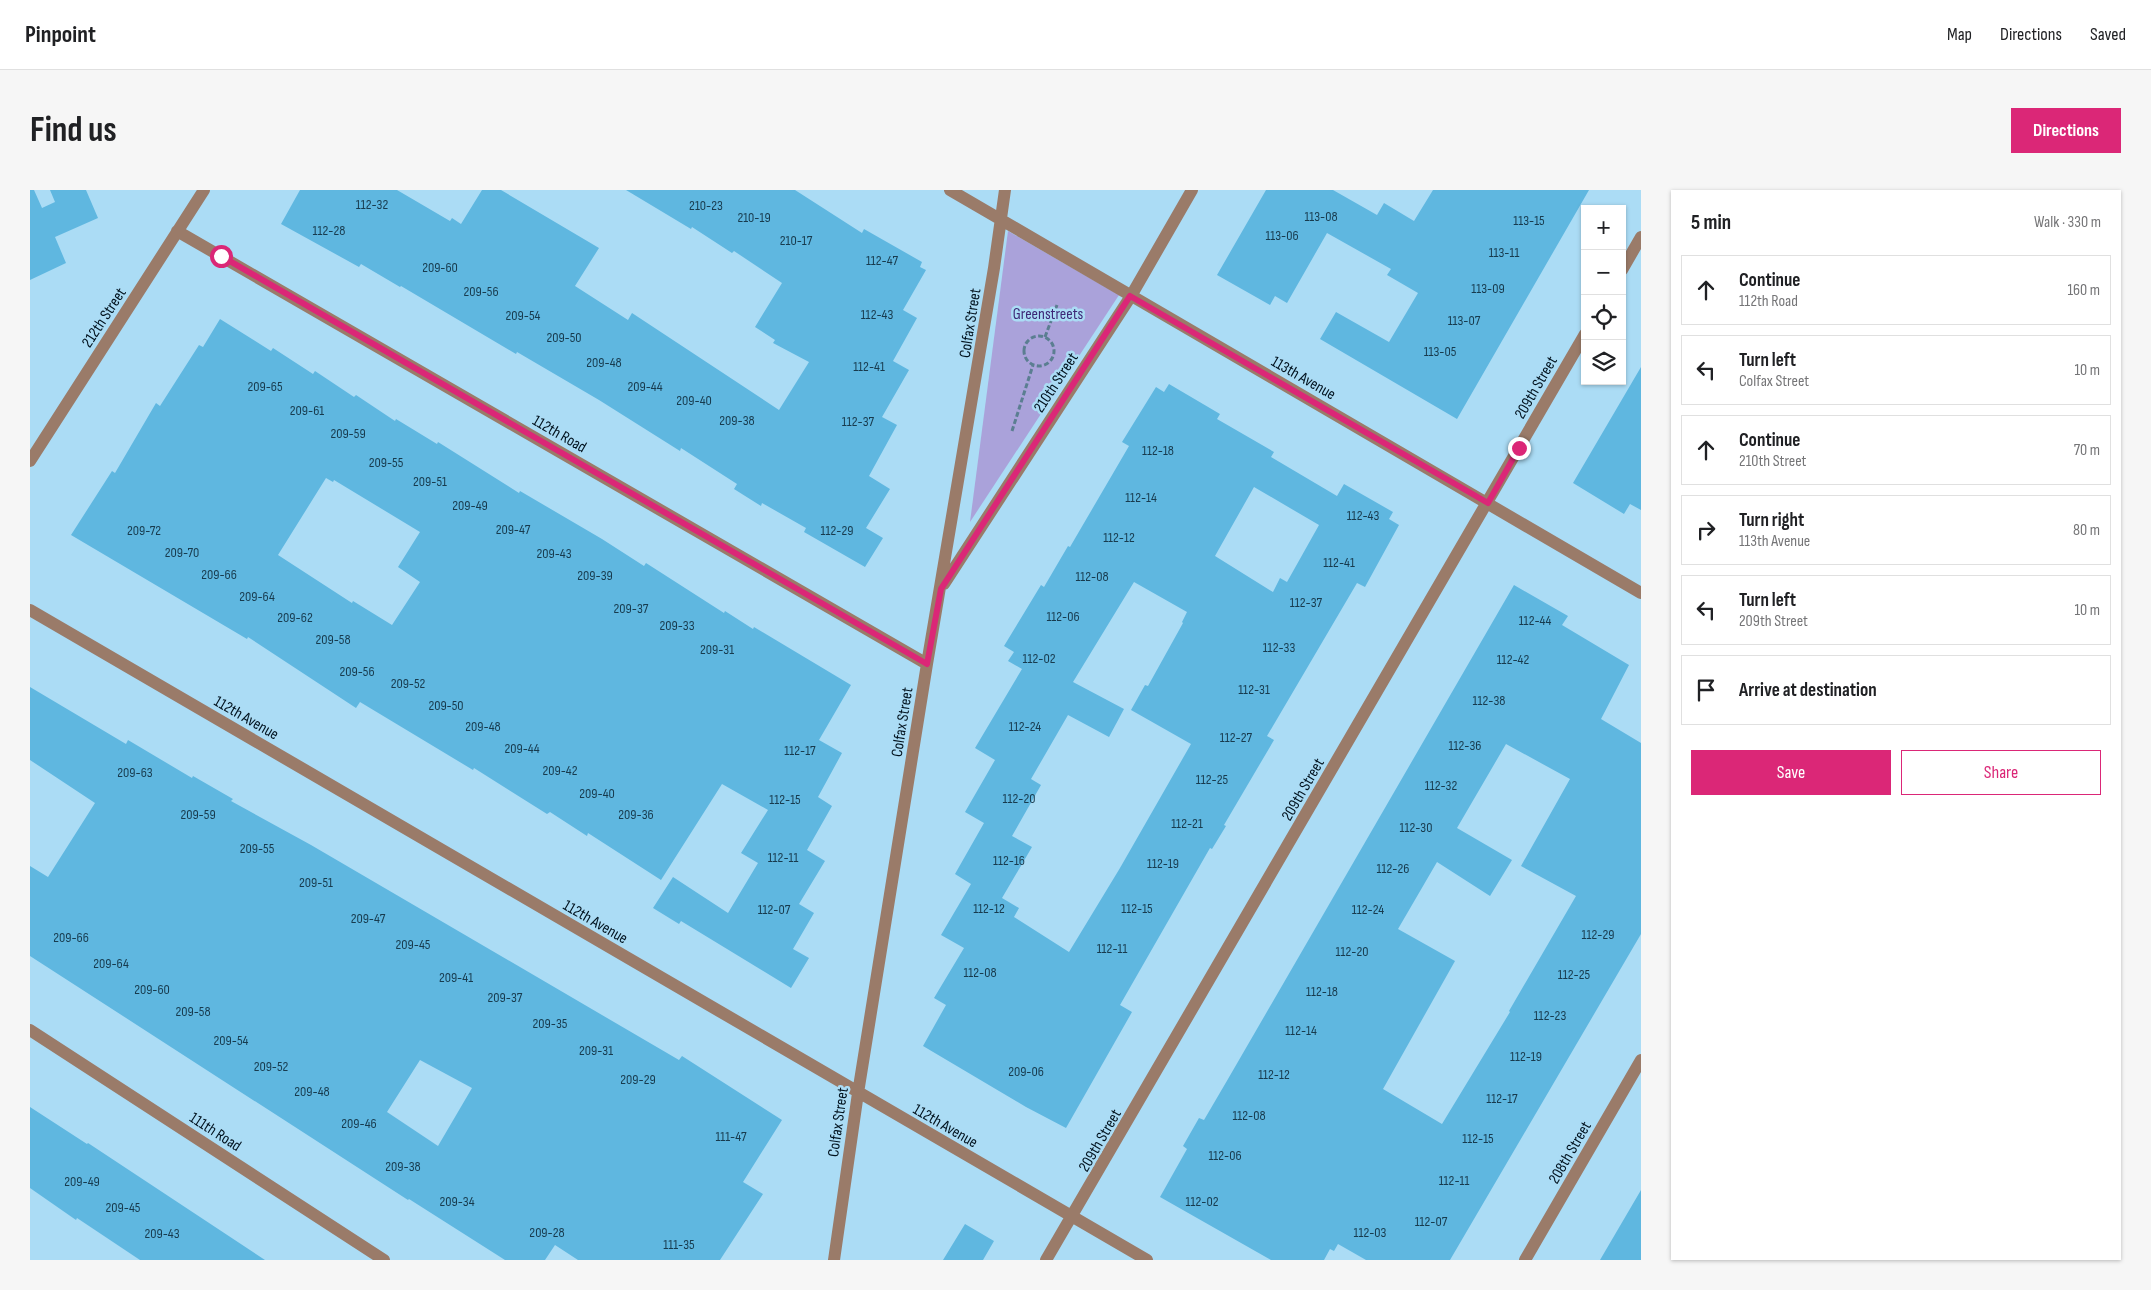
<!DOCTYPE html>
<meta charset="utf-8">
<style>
:root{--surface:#fff;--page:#f6f6f6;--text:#202124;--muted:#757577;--line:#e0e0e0;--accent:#db2777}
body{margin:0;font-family:"Sofia Sans Condensed",sans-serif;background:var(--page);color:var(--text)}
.controls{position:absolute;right:15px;top:15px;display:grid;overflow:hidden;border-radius:0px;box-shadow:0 1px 4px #0004}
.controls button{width:45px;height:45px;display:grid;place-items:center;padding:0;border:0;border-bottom:1px solid var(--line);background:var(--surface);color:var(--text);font:25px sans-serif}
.stop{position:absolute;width:15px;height:15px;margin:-11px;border:4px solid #db2777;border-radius:50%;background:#fff}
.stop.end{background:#db2777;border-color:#fff;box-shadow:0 1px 5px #0008}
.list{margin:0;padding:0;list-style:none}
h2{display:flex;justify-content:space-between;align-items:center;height:65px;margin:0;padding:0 20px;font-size:21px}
h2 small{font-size:16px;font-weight:400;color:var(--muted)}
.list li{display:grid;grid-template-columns:32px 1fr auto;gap:15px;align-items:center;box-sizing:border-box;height:70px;margin:0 10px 10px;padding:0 10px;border:1px solid var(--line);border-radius:0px}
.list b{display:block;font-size:19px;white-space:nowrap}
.list p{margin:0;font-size:16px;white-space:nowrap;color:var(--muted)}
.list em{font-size:16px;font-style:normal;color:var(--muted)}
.actions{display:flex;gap:10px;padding:15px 20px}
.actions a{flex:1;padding:11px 0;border:1px solid var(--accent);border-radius:0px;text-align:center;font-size:18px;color:var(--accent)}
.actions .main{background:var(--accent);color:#fff}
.icon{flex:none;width:28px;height:28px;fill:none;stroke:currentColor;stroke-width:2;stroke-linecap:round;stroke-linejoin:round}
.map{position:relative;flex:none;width:1611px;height:1070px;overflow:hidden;border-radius:0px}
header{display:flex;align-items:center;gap:30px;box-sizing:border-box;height:70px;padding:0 25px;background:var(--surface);border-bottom:1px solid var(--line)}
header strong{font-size:24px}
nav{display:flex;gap:28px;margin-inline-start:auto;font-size:18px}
.intro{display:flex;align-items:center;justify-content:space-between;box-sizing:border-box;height:120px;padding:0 30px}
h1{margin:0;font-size:35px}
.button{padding:12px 22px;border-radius:0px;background:var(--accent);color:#fff;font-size:18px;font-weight:700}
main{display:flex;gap:30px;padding:0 30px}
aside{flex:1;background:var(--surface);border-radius:0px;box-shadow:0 1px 4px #0004}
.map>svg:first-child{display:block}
</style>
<header>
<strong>Pinpoint</strong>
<nav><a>Map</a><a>Directions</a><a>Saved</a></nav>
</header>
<div class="intro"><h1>Find us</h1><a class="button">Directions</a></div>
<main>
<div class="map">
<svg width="1611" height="1070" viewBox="0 0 1611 1070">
<rect width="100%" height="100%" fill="#abdcf5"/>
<path fill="#aaa2da" d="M978,41L1089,105L940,332Z"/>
<path fill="#5fb7e0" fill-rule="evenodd" d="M0,0H4L12,18L25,12L20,0H56L68,28L25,47L36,73L0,90Z
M270,0H367L420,31L422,28L431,34L452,0H471L569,58L545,96L598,130L602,123L749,220L779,172L743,153L745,150L725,137L752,93L704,61L702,63L662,37L661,39L596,0H765L832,43L834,39L892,72L890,77L896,80L873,120L887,128L863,171L879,180L852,227L867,235L839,286L860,299L836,338L853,348L835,377L774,342L776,338L732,313L731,316L704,299L707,294L651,258L650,261L569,210L487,162L486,164L371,96L370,97L331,74L329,77L251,34Z
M1236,0H1303L1347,25L1354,13L1384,31L1403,0H1559L1427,229L1290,149L1306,122L1359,152L1388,103L1357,85L1361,79L1297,43L1257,113L1245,106L1240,115L1187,85Z
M190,129L241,161L243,158L283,184L285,181L324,207L326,205L365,231L366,229L407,254L408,252L489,303L490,301L572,349L614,376L616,373L694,423L695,421L723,439L724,437L821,495L789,550L812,563L788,607L802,616L777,660L795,671L769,714L784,723L763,759L779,768L761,798L651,731L649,734L623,718L643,687L698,723L728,673L711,663L738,620L692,594L631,690L558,643L557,646L520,622L517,624L444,578L443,580L330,512L326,518L218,447L217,449L41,345L82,281L85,283L126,213L130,216L169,155L173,157ZM296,288L303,292L304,290L390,342L368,377L390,392L362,435L323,411L322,413L248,365Z
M1611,177V320L1600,314L1594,324L1543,293Z
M1139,194L1190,224L1187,229L1244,262L1241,267L1307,306L1314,294L1363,322L1359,329L1369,335L1335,397L1327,393L1237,546L1244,550L1194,635L1196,636L1182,659L1180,658L1090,815L1102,822L1036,938L996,917L893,856L916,815L904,808L934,758L911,745L941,694L925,684L954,633L935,622L965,570L945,558L992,479L978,471L984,462L974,456L1011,395L1014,397L1038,356L1040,357L1099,256L1092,252L1126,197L1134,202ZM1224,297L1289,335L1257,392L1250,388L1243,402L1185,366ZM1104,392L1157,422L1152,432L1153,433L1118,496L1115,495L1101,520L1161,554L1090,678L1039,762L984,727L989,718L972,708L1002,657L982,646L1011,595L1001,589L1038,525L1079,547L1094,519L1043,492Z
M1484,395L1538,426L1532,435L1599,475L1571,529L1611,553V744L1420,1070H1336L1308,1054L1304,1061L1300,1059L1294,1070H1241L1130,1007L1157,959L1153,956L1169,928L1174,930L1198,889ZM1476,554L1540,589L1491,676L1546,706L1479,821L1480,822L1412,934L1353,899L1425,771L1368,739L1407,672L1460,706L1482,670L1427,638Z
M0,497L96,554L98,550L162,588L163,586L203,609L201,611L281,655L649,870L652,866L752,930L713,992L733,1004L690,1070H548L525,1055L515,1070H475L379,1009L378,1010L0,766V676L18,687L65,613L0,570ZM390,870L442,898L408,956L357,922Z
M0,917L57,954L58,953L235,1070H110L47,1028L46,1030L0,998Z
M1611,1000V1070H1570Z
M935,1034L964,1051L953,1070H913Z"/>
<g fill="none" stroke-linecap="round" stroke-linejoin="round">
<path stroke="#5b7e91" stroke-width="3" stroke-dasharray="5 2.5" stroke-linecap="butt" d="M994 161a15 15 0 1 1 30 0a15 15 0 1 1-30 0Z
M1015,147L1027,115
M982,241L1003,175"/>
<path stroke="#9a7b69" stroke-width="12" d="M920,0L1611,403
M147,41L897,474
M1592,80L1611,47
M0,271L174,0
M914,394L1101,106L1162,0
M0,420L1117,1070
M0,840L354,1070
M804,1070L828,903L897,474L964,78L975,0
M1016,1070L1555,144
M1495,1070L1611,870"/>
</g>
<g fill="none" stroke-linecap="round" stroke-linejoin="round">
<path stroke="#db2777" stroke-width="6" d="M191,66L897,474L911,399L1100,106L1458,313L1489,258"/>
</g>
<g text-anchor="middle" stroke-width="5" stroke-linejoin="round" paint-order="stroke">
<g font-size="14" fill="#183b4e">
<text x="342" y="19">112-32</text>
<text x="676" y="20">210-23</text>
<text x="1291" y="31">113-08</text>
<text x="724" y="32">210-19</text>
<text x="1499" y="35">113-15</text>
<text x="299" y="45">112-28</text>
<text x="1252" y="50">113-06</text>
<text x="766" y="55">210-17</text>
<text x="1474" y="67">113-11</text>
<text x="852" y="75">112-47</text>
<text x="410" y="82">209-60</text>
<text x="1458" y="103">113-09</text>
<text x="451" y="106">209-56</text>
<text x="847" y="129">112-43</text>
<text x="493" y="130">209-54</text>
<text x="1434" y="135">113-07</text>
<text x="534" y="152">209-50</text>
<text x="1410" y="166">113-05</text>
<text x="574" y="177">209-48</text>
<text x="839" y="181">112-41</text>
<text x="235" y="201">209-65</text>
<text x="615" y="201">209-44</text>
<text x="664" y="215">209-40</text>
<text x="277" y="225">209-61</text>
<text x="707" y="235">209-38</text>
<text x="828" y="236">112-37</text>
<text x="318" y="248">209-59</text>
<text x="1128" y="265">112-18</text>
<text x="356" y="277">209-55</text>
<text x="400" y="296">209-51</text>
<text x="1111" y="312">112-14</text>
<text x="440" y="320">209-49</text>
<text x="1333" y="330">112-43</text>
<text x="483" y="344">209-47</text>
<text x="114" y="345">209-72</text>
<text x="807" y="345">112-29</text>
<text x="1089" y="352">112-12</text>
<text x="152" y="367">209-70</text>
<text x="524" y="368">209-43</text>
<text x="1309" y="377">112-41</text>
<text x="189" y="389">209-66</text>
<text x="565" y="390">209-39</text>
<text x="1062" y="391">112-08</text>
<text x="227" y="411">209-64</text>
<text x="1276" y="417">112-37</text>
<text x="601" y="423">209-37</text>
<text x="1033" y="431">112-06</text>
<text x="265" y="432">209-62</text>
<text x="1505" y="435">112-44</text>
<text x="647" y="440">209-33</text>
<text x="303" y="454">209-58</text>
<text x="1249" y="462">112-33</text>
<text x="687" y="464">209-31</text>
<text x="1009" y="473">112-02</text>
<text x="1483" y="474">112-42</text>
<text x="327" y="486">209-56</text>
<text x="378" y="498">209-52</text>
<text x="1224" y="504">112-31</text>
<text x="1459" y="515">112-38</text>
<text x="416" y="520">209-50</text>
<text x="453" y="541">209-48</text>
<text x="995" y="541">112-24</text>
<text x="1206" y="552">112-27</text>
<text x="1435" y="560">112-36</text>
<text x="492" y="563">209-44</text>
<text x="770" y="565">112-17</text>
<text x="530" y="585">209-42</text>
<text x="105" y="587">209-63</text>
<text x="1182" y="594">112-25</text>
<text x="1411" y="600">112-32</text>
<text x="567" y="608">209-40</text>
<text x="989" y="613">112-20</text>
<text x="755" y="614">112-15</text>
<text x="168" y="629">209-59</text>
<text x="606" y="629">209-36</text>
<text x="1157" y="638">112-21</text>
<text x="1386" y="642">112-30</text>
<text x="227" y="663">209-55</text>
<text x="753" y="672">112-11</text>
<text x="979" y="675">112-16</text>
<text x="1133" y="678">112-19</text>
<text x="1363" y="683">112-26</text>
<text x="286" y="697">209-51</text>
<text x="959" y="723">112-12</text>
<text x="1107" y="723">112-15</text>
<text x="744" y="724">112-07</text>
<text x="1338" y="724">112-24</text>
<text x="338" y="733">209-47</text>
<text x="1568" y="749">112-29</text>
<text x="41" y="752">209-66</text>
<text x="383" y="759">209-45</text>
<text x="1082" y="763">112-11</text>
<text x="1322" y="766">112-20</text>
<text x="81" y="778">209-64</text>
<text x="950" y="787">112-08</text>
<text x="1544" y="789">112-25</text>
<text x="426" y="792">209-41</text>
<text x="122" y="804">209-60</text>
<text x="1292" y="806">112-18</text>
<text x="475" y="812">209-37</text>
<text x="163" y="826">209-58</text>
<text x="1520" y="830">112-23</text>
<text x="520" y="838">209-35</text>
<text x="1271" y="845">112-14</text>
<text x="201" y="855">209-54</text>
<text x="566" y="865">209-31</text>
<text x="1496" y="871">112-19</text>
<text x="241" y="881">209-52</text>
<text x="996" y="886">209-06</text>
<text x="1244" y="889">112-12</text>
<text x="608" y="894">209-29</text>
<text x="282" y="906">209-48</text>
<text x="1472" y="913">112-17</text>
<text x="1219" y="930">112-08</text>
<text x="329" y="938">209-46</text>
<text x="701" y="951">111-47</text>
<text x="1448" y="953">112-15</text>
<text x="1195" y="970">112-06</text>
<text x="373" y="981">209-38</text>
<text x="1424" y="995">112-11</text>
<text x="52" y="996">209-49</text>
<text x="427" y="1016">209-34</text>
<text x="1172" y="1016">112-02</text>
<text x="93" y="1022">209-45</text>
<text x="1401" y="1036">112-07</text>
<text x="517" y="1047">209-28</text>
<text x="1340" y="1047">112-03</text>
<text x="132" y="1048">209-43</text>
<text x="649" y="1059">111-35</text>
</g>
<g font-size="16" fill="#3d2776" stroke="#abdcf5">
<text x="1018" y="129">Greenstreets</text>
</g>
<g font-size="16" fill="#00121e" stroke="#abdcf5">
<text transform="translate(73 127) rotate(-57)" y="6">212th Street</text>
<text transform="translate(939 133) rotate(-81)" y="6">Colfax Street</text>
<text transform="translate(1274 187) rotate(30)" y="6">113th Avenue</text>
<text transform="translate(1025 192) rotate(-57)" y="6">210th Street</text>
<text transform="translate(1505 197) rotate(-60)" y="6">209th Street</text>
<text transform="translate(530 243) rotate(30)" y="6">112th Road</text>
<text transform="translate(217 527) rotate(30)" y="6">112th Avenue</text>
<text transform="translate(871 532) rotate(-81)" y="6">Colfax Street</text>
<text transform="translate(1272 599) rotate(-60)" y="6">209th Street</text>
<text transform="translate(566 731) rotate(30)" y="6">112th Avenue</text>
<text transform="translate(807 932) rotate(-82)" y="6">Colfax Street</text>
<text transform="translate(916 935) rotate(30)" y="6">112th Avenue</text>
<text transform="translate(186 941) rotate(33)" y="6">111th Road</text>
<text transform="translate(1069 950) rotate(-60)" y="6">209th Street</text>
<text transform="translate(1539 962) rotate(-60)" y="6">208th Street</text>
</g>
</g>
</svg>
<div class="controls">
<button>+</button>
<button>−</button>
<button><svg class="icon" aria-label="locate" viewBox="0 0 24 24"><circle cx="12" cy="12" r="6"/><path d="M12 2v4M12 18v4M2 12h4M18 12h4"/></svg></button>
<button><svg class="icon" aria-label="layers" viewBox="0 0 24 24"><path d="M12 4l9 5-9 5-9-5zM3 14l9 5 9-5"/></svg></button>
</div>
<div class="stop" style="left:191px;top:66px"></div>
<div class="stop end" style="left:1489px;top:258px"></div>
</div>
<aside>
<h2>5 min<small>Walk · 330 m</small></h2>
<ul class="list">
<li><svg class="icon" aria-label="ahead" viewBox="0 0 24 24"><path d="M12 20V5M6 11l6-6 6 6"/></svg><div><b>Continue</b><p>112th Road</p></div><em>160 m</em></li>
<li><svg class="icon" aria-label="left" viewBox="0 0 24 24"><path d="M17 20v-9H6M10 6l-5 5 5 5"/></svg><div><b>Turn left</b><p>Colfax Street</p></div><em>10 m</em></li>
<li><svg class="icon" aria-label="ahead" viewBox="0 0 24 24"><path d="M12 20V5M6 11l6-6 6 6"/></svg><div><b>Continue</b><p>210th Street</p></div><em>70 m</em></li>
<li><svg class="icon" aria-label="right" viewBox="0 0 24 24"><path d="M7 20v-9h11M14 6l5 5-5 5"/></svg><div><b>Turn right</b><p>113th Avenue</p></div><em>80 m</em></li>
<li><svg class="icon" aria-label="left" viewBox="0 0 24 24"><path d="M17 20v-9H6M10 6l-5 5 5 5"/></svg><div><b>Turn left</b><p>209th Street</p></div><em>10 m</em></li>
<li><svg class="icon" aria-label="arrive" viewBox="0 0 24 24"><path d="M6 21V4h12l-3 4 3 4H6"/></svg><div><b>Arrive at destination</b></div></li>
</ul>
<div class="actions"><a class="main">Save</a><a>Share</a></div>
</aside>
</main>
